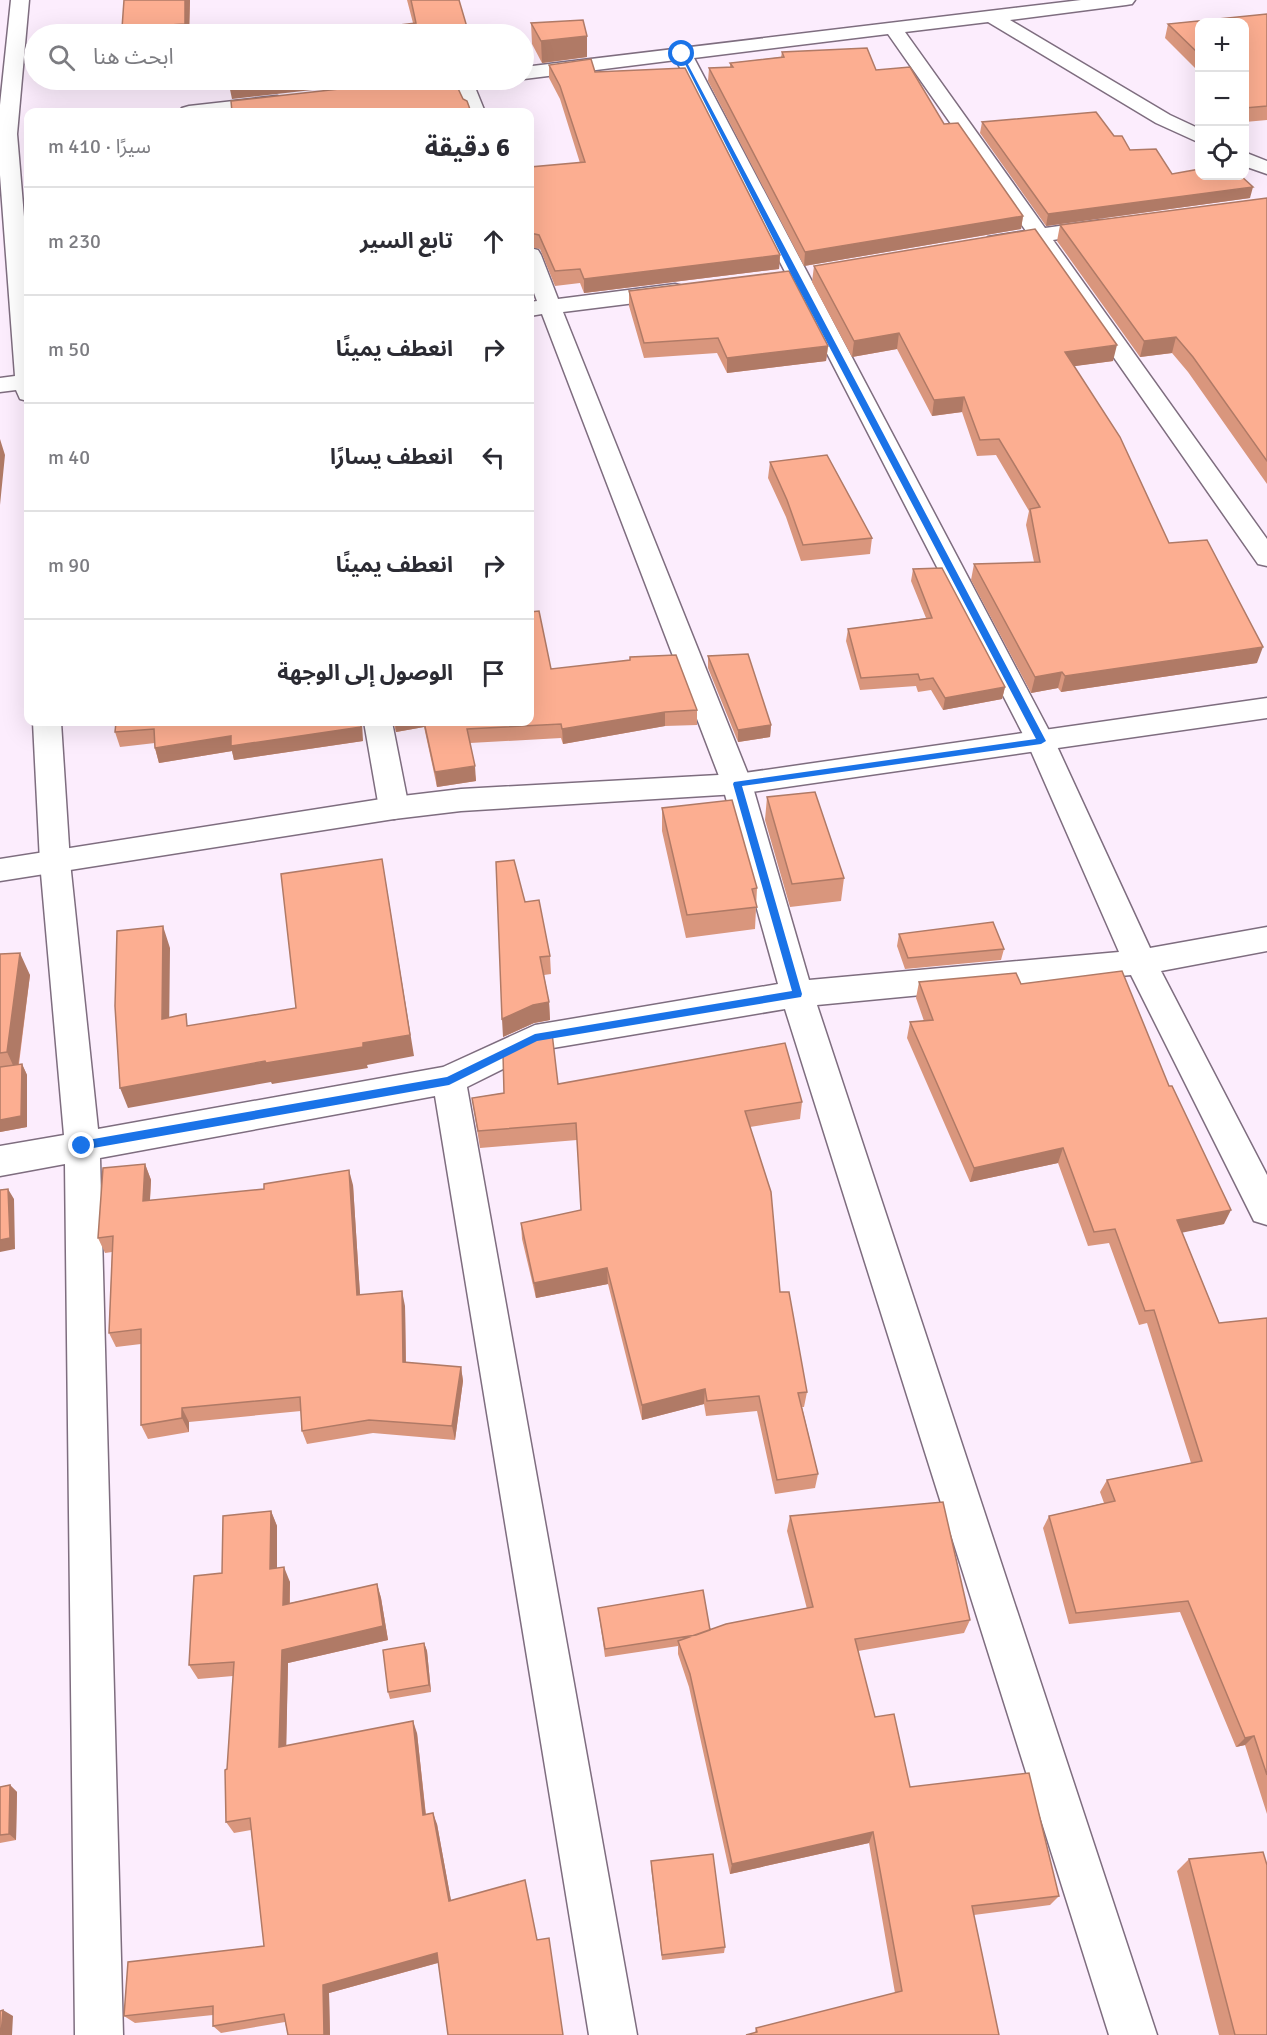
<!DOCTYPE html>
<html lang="ar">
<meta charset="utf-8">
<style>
:root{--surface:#fff;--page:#f7f7f7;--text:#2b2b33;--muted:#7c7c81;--line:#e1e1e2}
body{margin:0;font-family:Signika,"Noto Sans Arabic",sans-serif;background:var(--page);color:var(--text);direction:rtl}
.controls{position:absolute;right:18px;top:18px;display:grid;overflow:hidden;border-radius:12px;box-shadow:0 6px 24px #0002}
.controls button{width:54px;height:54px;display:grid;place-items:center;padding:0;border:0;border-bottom:2px solid var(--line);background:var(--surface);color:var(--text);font:30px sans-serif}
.stop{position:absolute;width:18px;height:18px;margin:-14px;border:4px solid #1a73e8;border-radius:50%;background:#fff}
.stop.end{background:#1a73e8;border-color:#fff;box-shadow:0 2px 6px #0008}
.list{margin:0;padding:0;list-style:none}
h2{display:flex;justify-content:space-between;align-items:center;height:78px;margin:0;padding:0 24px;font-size:26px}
h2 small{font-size:20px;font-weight:400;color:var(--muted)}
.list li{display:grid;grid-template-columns:39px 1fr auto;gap:18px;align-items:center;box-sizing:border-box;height:108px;padding:0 24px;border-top:2px solid var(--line)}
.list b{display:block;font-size:22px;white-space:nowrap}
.list em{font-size:20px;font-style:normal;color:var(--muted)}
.icon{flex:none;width:33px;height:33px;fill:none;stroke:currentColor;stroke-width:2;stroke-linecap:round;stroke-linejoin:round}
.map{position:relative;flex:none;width:1267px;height:2035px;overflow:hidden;direction:ltr}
.search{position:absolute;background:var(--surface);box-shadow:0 6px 24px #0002;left:24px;top:24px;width:510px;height:66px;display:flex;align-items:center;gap:15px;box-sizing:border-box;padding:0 21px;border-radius:33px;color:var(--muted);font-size:22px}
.panel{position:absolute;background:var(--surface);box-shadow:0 6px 24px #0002;left:24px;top:108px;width:510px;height:618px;border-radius:12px;direction:rtl}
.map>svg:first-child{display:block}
</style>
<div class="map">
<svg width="1267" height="2035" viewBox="0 0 1267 2035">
<rect width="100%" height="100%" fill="#fcedfd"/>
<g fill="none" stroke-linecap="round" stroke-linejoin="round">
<g stroke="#7e6d7f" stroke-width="3">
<path id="street" d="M11,0H29L17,134L28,264V401L20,399L16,390L0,392V378L15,376L0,175V105Z
M1081,0H1135L1132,4L1126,5L1010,20L1170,115L1200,129V143L1156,123L988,22L905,32L1045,228L1102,220L1110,221L1113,226L1110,231L1102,232L1053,240L1267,539V566L1258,564L1034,243L996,248L988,247L985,242L988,237L1026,231L888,34L694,58L1055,742L1150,948L1267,927V951L1161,971L1267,1175V1225L1254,1221L1131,975L817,1005L1157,2035H1109L785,1009L541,1050L467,1087L637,2035H589L435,1096L100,1158L123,2035H75L65,1164L0,1176V1146L64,1135L40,862L33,722H61L70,862L98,1129L443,1067L535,1025L778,984L722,784L542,314L530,316V302L537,301L530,282V248L538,250L541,255L558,299L675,284L683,286L686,291L683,296L675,298L563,312L752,784L809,980L1119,952L1027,742L676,60L524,79V67Z
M417,80H472L485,112H466L455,87L411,92L404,90L401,86L404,82Z
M277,96L284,98L287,102L284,106L236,112H179L182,108L189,106Z
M1244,152L1267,161V174L1244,166Z
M364,722H392L409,808L405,816L394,819L383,816L379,808Z"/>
</g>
<g stroke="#7e6d7f" stroke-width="3">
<path id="secondary" d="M1267,698V718L737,794L461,811L394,819L0,881V859L394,797L461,789L737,774Z"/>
</g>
<use href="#street" fill="#fff" fill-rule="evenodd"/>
<use href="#secondary" fill="#fff" fill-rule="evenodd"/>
</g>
<path fill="#d9967d" d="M190,0L189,34H124L122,28Z
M407,0H459L469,34L413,23Z
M1267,14V120L1245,122V22H1200V73L1165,38L1168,24Z
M531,23L587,36V57L542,63L532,44Z
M782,52L876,70L944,124L1023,216L1021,229L804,266L708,81L709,68L730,67V63L781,57Z
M549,65L595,72L780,255L779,269L584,293L580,283L555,286L540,249L530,247V167L580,163L560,99L549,78Z
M982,122L1114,136L1130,150L1172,174L1250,198L1046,226L980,133Z
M1267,198V484L1188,372L1172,353L1140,357L1057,241L1060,225Z
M814,266L1113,361L1074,366L1169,543L1257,663L1061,692L1058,688L1031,693L971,580L974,564L1034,562L1026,525L1029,511L996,455L977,456L962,412L932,416L897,349L852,357L812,282Z
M629,291L828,346L826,361L727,373L717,353L644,358L629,306Z
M770,462L872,538L870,554L801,561L786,517L768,478Z
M913,569L1005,687L1002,699L943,710L931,690L918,692L916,686L860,690L846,641L848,629L926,618L911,581Z
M708,656L771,725L770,737L738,742L708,668Z
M551,669L697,710V725L665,726L563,744L561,738L470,743L476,781L437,787L424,727L396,732L393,722H530Z
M116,722L363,741L234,760L232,751L159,763L155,748V743L120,747L115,732Z
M767,797L844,878L841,901L790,907L765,820Z
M662,808L757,888L755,929L686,938L662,831Z
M525,902L550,956L551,974L544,975L549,1002L550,1020L534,1023L503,1037Z
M899,934L1004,949L1001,960L905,969L897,946Z
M0,954L30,975L19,1064H22L27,1075V1127L0,1132Z
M919,982L1021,984L1224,1224L1182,1232L1219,1323L1267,1318V1814L1245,1745L1236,1747L1180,1612L1069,1624L1043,1528L1049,1516L1104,1503L1100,1492L1107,1480L1191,1463L1147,1323L1139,1325L1109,1243L1088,1246L1058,1163L970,1182L907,1038L910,1022L924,1021L916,998Z
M558,1084L802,1102L800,1119L750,1127L780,1292L807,1392L804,1407H802L818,1474L815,1488L775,1494L757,1411L706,1416L704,1404L642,1420L608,1284L536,1298L522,1239L521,1223L581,1210L577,1140L480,1148L472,1098Z
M145,1164L151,1180L150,1200L353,1185L360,1295L405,1306L406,1363L461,1367L463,1381L455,1440L373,1433L307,1444L302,1431L301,1411L189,1422V1432L148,1439L141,1425V1344L116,1347L109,1333L112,1252L105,1253L98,1238Z
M271,1511L277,1526V1568L290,1582V1603L377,1584L381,1598L388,1640L288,1663L286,1746L417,1733L426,1815L437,1824L451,1901L438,1963L329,1993L330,2035H288L285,2022L221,2033L213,2026V2015L135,2023L124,2016L264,1946L251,1830L234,1833L226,1822L233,1676L198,1679L189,1665L222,1573Z
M790,1516L970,1620L964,1633L858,1651L875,1717L910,1787L1059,1896L1050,1905L974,1915L999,2035L755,2033L756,2028L895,1993L869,1843L730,1874L689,1687L678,1654V1646L605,1657L598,1608L710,1630L807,1609L787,1531Z
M424,1643L427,1651L431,1692L390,1699L388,1692Z
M10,1785L17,1792L16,1840L0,1843V1787Z
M1189,1859L1267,2035H1219L1177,1871Z
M651,1861L725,1947L724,1953L662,1960L651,1867Z"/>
<path fill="#b07a66" d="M185,0H190L189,34H187L185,24Z
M587,36V57L542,63L541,41Z
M228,80H402L232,99Z
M1253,187L1250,198L1046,226L1048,214Z
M1023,216L1021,229L804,266L805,252Z
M780,255L779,269L584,293V279Z
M899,333L897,349L852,357L854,341Z
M1176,337L1172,353L1140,357L1144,341Z
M1117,345L1113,361L1061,368L1065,352Z
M828,346L826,361L727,373V358Z
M964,397L962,412L932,416L934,400Z
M0,439L5,455L0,505Z
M1263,647L1257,663L1061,692L1065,676Z
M1062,672L1058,688L1031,693L1035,677Z
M1005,687L1002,699L943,710L945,698Z
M665,712V726L563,744L562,729Z
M362,722L363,741L234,760L232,751L159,763L155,748L231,736Z
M395,722H423L424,727L396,732Z
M771,725L770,737L738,742V730Z
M475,766L476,781L437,787L435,772Z
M382,859L414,1056L367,1065L368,1068L272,1084L271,1082L128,1108L120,1088L363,1043Z
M163,926L170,948L169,1040L162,1019Z
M20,953L30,975L17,1074L7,1052Z
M549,1002L550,1020L534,1023L503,1037L502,1019L533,1005Z
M22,1064L27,1075V1127L0,1132V1120Z
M1063,1148L1058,1163L970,1182L974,1168Z
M145,1164L151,1180L149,1216L143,1201Z
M349,1170L353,1185L361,1310L357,1295Z
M8,1189L14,1199L15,1249L0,1252V1240Z
M1231,1210L1224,1224L1171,1235L1177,1220Z
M607,1268L608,1284L536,1298L534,1283Z
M402,1291L405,1306L406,1377L403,1362Z
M461,1367L463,1381L455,1440L452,1426Z
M705,1389L704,1404L642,1420V1405Z
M182,1408L189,1422V1432L182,1418Z
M271,1511L277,1526V1583L270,1569Z
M284,1567L290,1582L289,1619L283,1605Z
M377,1584L381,1598L388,1640L288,1663L286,1759L279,1747L282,1650Z
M424,1643L427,1651L431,1692L429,1685Z
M413,1721L417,1733L427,1827L423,1815Z
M1254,1736L1245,1745L1236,1747L1245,1738Z
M10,1785L17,1792L16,1840L9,1834Z
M433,1813L437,1824L453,1911L449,1901Z
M873,1832L869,1843L730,1874L732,1864Z
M437,1953L441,1962L329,1993L330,2035H324L323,1985Z
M3,2010L13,2016L12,2035H1Z"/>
<path fill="#fcae91" stroke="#b07a66" stroke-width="1.5" d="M124,0H185V24L122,28Z
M411,0H459L469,34H324L416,23Z
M1267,14V106L1245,108V22H1200V55L1168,24Z
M583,20L587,36L541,41L531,23Z
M867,48L876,70L910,67L944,124L958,123L1023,216L805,252L709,68L733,67L730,63L784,57L782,52Z
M591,59L595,72L685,68L780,255L584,279L580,269L555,271L539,235L530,233V167L585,162L560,86L549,65Z
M420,80H454L463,99L467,101L471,112H232L231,101Z
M1096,112L1114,136H1122L1130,150L1156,149L1172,174L1200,169V176H1241L1253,187L1048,214L982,122Z
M1267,198V461L1193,357L1176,337L1144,341L1060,225Z
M1035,229L1117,345L1065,352L1120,437L1169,543L1207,540L1263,647L1065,676L1062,672L1035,677L974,564L1040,562L1030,509L1040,507L999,439L980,440L964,397L934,400L899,333L854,341L814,266Z
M789,271L828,346L727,358L718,338L644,343L629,291Z
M827,455L872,538L803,545L787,500L770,462Z
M942,568L1005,687L945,698L933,678L920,680L918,674L861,678L848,629L932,618L913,569Z
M539,611L551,669L630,660V657L676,655L697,710L665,712L562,729L561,724L467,729L475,766L435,772L424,722H530V612Z
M748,654L771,725L738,730L708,656Z
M116,722H360L361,727L231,746V736L155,748L154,729L115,732Z
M815,792L844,878L792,884L767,797Z
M732,800L757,888L752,889L757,907L687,915L662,808Z
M382,859L410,1035L363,1043V1047L266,1063L265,1061L120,1088L115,1006L117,931L163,926L162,1019L186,1014L187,1026L296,1008L281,874Z
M514,860L525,902L539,900L550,956L540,957L549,1002L533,1005L502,1019L496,862Z
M993,922L1004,949L908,958L899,934Z
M20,953L7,1052L0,1053V954Z
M1122,971L1169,1086H1172L1231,1210L1177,1220L1219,1323L1267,1318V1775L1254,1736L1245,1738L1188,1601L1076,1613L1049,1516L1115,1501L1107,1480L1202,1461L1154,1310L1145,1311L1115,1229L1094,1232L1063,1148L974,1168L910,1022L933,1020L919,982L1016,973L1021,984Z
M552,1033L558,1084L785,1043L802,1102L745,1111L771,1192L780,1292H789L807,1392L798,1393L818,1474L777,1480L759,1396L707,1401L705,1389L642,1405L607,1268L534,1283L521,1223L581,1210L576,1123L478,1131L472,1098L504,1093L503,1054L541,1035Z
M22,1064L21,1116L0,1120V1067Z
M145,1164L143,1201L264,1189V1184L349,1170L357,1295L402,1291L403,1362L461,1367L452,1426L369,1420L302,1431L300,1397L182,1408V1418L141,1425V1329L109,1333L113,1236L98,1238L103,1168Z
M8,1189L10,1238L0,1240V1190Z
M943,1502L970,1620L855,1639L875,1717L894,1714L910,1787L1029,1773L1059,1896L972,1906L999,2035H746L757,2032L756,2028L902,1991L873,1832L732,1864L690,1674L678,1641L726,1624L813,1607L790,1516Z
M271,1511L270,1569L284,1567L283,1605L377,1584L383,1626L282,1650L279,1747L413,1721L423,1815L433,1813L449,1901L525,1880L537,1940L549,1938L563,2035H448L437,1953L323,1985L324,2035H288L284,2014L213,2026V2006L124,2016L128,1962L264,1946L250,1818L226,1822L225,1770L227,1769L234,1662L189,1665L194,1576L222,1573L223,1516Z
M703,1590L710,1630L696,1635L605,1649L598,1608Z
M424,1643L429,1685L388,1692L383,1650Z
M10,1785L9,1834L0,1835V1787Z
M1263,1852L1267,1865V2035H1235L1189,1859Z
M713,1854L725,1947L662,1955L651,1861Z
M3,2010L1,2035H0V2011Z"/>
<path fill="#1a73e8" d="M682,53L1046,741L1041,744L742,786L802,994L801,997L537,1041L449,1085L82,1150L79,1149V1143L82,1141L447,1077L535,1034L792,991L733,784L734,782L1036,739L792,276L680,54Z"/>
</svg>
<div class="controls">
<button>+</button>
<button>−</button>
<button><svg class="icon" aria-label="locate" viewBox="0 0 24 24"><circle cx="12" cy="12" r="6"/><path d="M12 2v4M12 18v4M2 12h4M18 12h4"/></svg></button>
</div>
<div class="stop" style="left:682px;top:54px"></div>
<div class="stop end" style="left:82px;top:1146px"></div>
<div class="search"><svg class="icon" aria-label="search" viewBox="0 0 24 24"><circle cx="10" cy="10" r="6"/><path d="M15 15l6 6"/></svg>ابحث هنا</div>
<section class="panel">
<h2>6 دقيقة<small>سيرًا · 410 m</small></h2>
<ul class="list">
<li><svg class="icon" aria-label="ahead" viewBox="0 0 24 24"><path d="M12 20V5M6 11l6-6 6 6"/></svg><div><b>تابع السير</b></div><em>230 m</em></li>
<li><svg class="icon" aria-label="right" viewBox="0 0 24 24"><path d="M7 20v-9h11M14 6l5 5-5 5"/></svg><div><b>انعطف يمينًا</b></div><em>50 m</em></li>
<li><svg class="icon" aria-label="left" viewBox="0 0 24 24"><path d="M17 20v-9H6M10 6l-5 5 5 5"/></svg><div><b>انعطف يسارًا</b></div><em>40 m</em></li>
<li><svg class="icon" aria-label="right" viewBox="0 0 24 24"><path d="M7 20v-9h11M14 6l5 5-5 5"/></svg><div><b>انعطف يمينًا</b></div><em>90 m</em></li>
<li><svg class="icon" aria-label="arrive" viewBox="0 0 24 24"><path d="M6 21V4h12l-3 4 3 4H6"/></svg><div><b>الوصول إلى الوجهة</b></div></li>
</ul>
</section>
</div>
